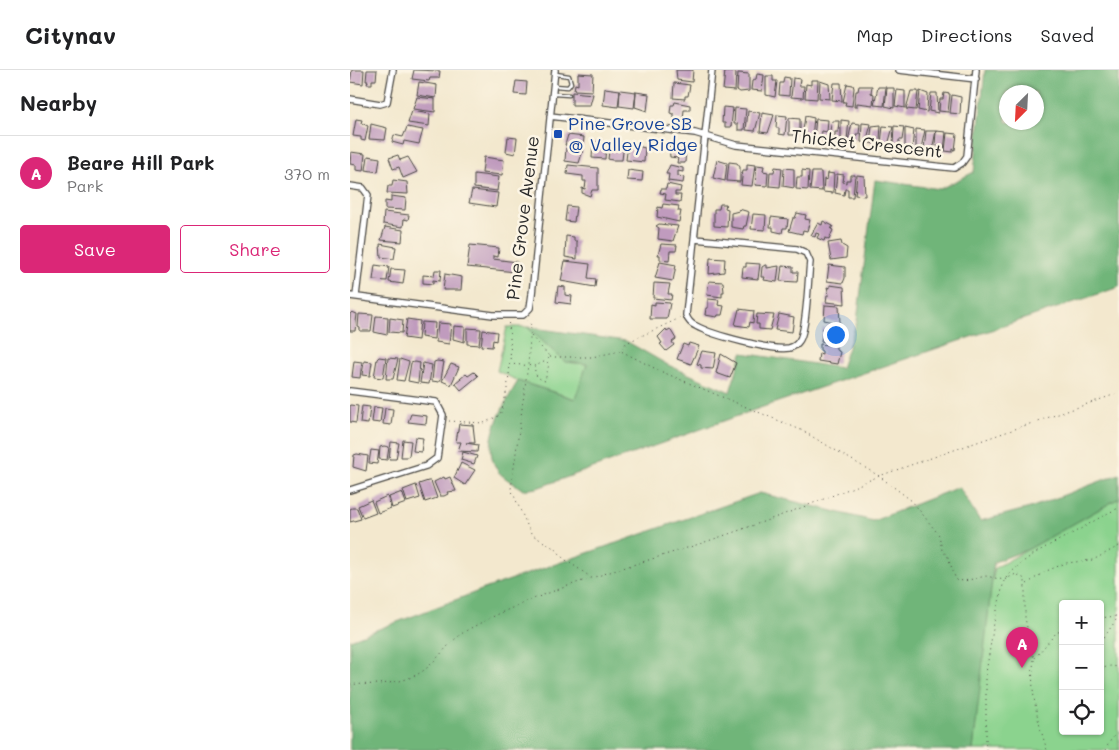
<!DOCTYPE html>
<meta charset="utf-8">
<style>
:root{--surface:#fff;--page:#f6f6f6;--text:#202124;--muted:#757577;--line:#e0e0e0;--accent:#db2777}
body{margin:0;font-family:Mali,sans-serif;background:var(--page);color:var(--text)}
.controls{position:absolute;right:15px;bottom:15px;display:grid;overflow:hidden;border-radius:5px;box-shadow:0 1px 4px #0004}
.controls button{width:45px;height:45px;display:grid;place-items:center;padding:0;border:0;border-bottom:1px solid var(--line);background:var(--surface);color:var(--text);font:25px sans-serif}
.compass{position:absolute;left:649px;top:15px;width:45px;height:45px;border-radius:50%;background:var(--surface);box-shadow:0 1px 4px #0004;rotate:204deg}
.you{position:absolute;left:485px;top:264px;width:18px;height:18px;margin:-12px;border:4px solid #fff;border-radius:50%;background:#1a73e8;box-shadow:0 0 0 8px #1a73e833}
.badge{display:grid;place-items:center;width:32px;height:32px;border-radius:50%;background:var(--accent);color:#fff;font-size:16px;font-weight:700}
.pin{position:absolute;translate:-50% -41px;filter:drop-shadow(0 1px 2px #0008)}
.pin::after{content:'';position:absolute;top:26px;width:18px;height:15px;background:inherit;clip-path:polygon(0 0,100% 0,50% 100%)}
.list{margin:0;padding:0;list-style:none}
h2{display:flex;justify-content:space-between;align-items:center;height:65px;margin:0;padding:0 20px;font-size:21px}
h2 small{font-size:16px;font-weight:400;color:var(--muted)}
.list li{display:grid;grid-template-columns:32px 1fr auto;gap:15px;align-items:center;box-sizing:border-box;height:75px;padding:0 20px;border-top:1px solid var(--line)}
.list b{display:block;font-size:19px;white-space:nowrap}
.list p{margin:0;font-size:16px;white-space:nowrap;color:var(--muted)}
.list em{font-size:16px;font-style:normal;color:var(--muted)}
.actions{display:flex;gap:10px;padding:15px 20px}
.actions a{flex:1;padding:11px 0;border:1px solid var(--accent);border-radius:5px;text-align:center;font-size:18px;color:var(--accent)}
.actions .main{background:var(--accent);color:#fff}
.icon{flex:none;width:28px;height:28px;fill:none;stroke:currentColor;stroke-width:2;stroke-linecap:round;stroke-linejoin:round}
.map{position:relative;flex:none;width:769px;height:680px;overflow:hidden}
header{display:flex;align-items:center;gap:30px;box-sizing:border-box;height:70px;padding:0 25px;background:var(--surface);border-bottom:1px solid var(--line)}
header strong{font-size:24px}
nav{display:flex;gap:28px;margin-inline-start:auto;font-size:18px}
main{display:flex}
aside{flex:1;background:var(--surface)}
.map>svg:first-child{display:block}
</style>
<header>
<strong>Citynav</strong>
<nav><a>Map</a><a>Directions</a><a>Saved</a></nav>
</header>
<main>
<aside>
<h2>Nearby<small></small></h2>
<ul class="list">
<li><span class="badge">A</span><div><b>Beare Hill Park</b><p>Park</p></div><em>370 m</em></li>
</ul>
<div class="actions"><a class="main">Save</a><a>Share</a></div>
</aside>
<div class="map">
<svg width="769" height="680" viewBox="0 0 769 680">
<rect width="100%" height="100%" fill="#fcf5e5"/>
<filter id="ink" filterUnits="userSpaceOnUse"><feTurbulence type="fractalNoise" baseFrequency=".02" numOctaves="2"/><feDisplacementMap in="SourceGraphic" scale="10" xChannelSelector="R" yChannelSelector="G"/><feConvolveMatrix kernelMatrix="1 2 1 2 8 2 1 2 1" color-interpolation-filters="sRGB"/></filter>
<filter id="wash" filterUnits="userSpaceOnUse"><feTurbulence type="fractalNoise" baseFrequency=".0096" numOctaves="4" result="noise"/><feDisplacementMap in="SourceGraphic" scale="20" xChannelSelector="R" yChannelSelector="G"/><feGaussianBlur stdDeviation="1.12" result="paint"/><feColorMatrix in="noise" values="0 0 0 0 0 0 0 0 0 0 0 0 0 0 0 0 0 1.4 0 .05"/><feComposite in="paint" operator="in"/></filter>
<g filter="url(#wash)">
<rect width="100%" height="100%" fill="#f3e8ce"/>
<path fill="#8bd38e" stroke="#5b7f5c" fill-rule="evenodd" d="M157,257H177L215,292L237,294L226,329L168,311L147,301Z
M769,428V680H623L638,528L645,498ZM713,534H750V661H713Z"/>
<path fill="#70b579" stroke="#4e7052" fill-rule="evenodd" d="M635,0H769V217L410,338L187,418L173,420C166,414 150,407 146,398C131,371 154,335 168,311L225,329L237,294L215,292L177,257L276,271L318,295L380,322L392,283L491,298L507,251L525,110L590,119L624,102ZM656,22H686V52H656Z
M769,404V428L679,479L644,492L623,680H0V570L134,519L410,423L523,451L609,417L630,451L680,438Z"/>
<g id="blocks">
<path fill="#c09bbe" d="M2,0H14L13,14L0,12Z
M17,0H27L26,10H22V14H17L18,11H16Z
M64,0L90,1L89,8H80L79,11L62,9Z
M326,0H343L342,12L327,10Z
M375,1L386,3L385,21L373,20Z
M228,3L243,4L242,21L224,20L225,14L228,15Z
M388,3L399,4V21L390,22L387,20Z
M407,4L414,5L412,21L401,20L402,11L406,9Z
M416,6H423V11H427L425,27L416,25Z
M434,7L440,8L439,26L429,25L430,13H433Z
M443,8L450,9L449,16H454L453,28L441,27Z
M461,10H468L467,29L455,28L456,14L461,15Z
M166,11L177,12L176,25L164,24Z
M470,11L479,14L480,29L469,28Z
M69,12L87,15L86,28L67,25Z
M324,13L340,15L338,26H335V29L323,28Z
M484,13H491L492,31L482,30Z
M497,14L503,15L504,18L502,36L495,35L496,32H493Z
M509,16H522L521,23L524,24L523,35L507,33V37H504L506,21H508Z
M528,17H536L534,36L524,35Z
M255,18L270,20L268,37L253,35Z
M537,18H544V38L535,36Z
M270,20L286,22L284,38L269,36Z
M547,20L555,21V38L545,36Z
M561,21H568L566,40L556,39Z
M570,21L578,24L577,42L568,40Z
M222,22L243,24L240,35H222Z
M286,22L299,24L297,41L285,37Z
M581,23H587L588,43L579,41Z
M594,23L600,24L598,42L589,41L590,29H593Z
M602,25L611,27L610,44L600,43Z
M67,27L85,29V42L63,39Z
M325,32L340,35V40H334L333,49H324V44L320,43L321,35H324Z
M373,37L383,38L381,57H375V53H372Z
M385,38L396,39L394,60H388V54H384Z
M62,41L80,44L79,56L58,53Z
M398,41L410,43L405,61L396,60Z
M412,43L424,45L418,63L410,62Z
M427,45L437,46L435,65L429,64V58H426Z
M455,46L464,48L462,67H455L456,61H453Z
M439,48L450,49V59L445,60V65H439Z
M6,49L12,50L11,53L18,56L15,71L11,70V67L3,66Z
M466,49L478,50L477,62L472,61L471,68L464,67Z
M491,50L499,51L497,70H491Z
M482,51H489L488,62H485V69H478Z
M502,53L510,54L509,64H506V69L498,71Z
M512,53L521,54L516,73L511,72Z
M21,54L37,58L35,70L19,69Z
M531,55L530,69L527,68L526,74L520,73L522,56Z
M533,56L543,57L538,75L531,74Z
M544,56L554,57L552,70H549V76L543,75Z
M57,57L73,60L69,74L54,71L53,75L42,72L44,65L53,67Z
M555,58L564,60L562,78L555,77Z
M566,59L575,60L571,78H566Z
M576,61H586L582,80L574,79Z
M586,61L596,62L594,81H588V75H585Z
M597,63L607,64L605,80L603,79V82L595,81Z
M218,65L234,67L233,77L215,75Z
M158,67L167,68L165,84L156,82Z
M243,72L256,74L255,89L242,88Z
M267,72L274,73L272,90H262L258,89L260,73L267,74Z
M278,74L295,78L294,92L276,90Z
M319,75L336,76L335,93H327L328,88L320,87Z
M216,78L233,80L229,93L215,91Z
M1,82L15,84L13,101L6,100V95L0,94Z
M48,85L50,90L58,87L67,102L53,108L49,97L43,99L39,88Z
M18,86L30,88L28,102L16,100Z
M134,87L154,90L152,105L132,103Z
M367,90L377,93L375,111L363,108Z
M379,92L387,93L390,97V112L377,111Z
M397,94L405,95L402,116L391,115L393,100H397Z
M218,95L248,98V120H242L240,126L232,123V118L235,119L236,111H233V106L217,104Z
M320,95L333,98V102L328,101V106L334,107L333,113L318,111L319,104H316Z
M407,95L414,96L413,101L418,102L417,116L405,115Z
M425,97L432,98L430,117L419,116L420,102H424Z
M434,98L444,99V118L433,116Z
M278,100L293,102L292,111L277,110Z
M452,100L459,101L458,120L446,119L447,107H452Z
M462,102H471L472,121L460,120Z
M478,103L484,104L483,123L473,122L474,109L477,110Z
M124,104L149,107L147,121L124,118Z
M487,104L494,105L493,112L496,113V110H500V105H505L503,127H498V119H495L494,125L485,123Z
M507,105L514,106L515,126L505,125Z
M43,110L57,112L58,124L37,123L38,116H42Z
M317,114L331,117L330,122H325V125H331L330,132L315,130L316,124L310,123L311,119H316Z
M122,120L148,123L146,137L119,133Z
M41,126L56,128L55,140L35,139V131L41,132Z
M313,134L329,136L328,141H331L329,152L307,147L308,137L312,138Z
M370,134H376L375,138L378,139L377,157L364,156V139H369Z
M217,136L226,137L224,152L215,151Z
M389,139L399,142L396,156H394L393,159L381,157V143L389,141Z
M34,142L59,145L58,150L54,149L53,157L33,154Z
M447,143L456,145L455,149L460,150L457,161L453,160L452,164L439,161L443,148H445Z
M403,144L416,145L415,160L401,159Z
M421,147L438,149L437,158H433L432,163L423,161V157H420Z
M473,151L483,156L481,159L483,160L479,170L475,168L474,171L467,168L469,164L466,163L465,167L461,165L468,153L472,155Z
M309,154L328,156L323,171L308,169L309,158L306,156Z
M35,157L53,160L52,172L31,170Z
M216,166L224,167V171H227V189L215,187Z
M491,171L492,175L497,178L496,188L481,190L478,173Z
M30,174L46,177L44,189L31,187Z
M311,174L327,175L326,181H320L319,191L310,190V185H308Z
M120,175L149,178L148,187L143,186V189L167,192L166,202L117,197Z
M360,188L375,189L374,202L359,204Z
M215,191L240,194L238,208L246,209L245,217L211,211Z
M310,192L326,195L323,211L305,208Z
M396,193L410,194L408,209L392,207L393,197H396Z
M25,195L39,197L37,211L23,210Z
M415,195H417V198L429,196L427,212L414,210L415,207H411L412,197Z
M479,195L495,197V208L493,213L477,211Z
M432,196L443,197V202H448L447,212L430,211Z
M41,199L55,200L53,214L39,212Z
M85,200H91L90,211L83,210V214L73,213V205L84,206Z
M95,204L112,207L111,220H93Z
M359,211L373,212L374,222H372V227L357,225Z
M304,213L320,214L318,224H322L321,230L303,228Z
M480,215L494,217L495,234L476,232L477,225H479L477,217L480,218Z
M208,216L215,217V225L222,226L221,234L206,232Z
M358,229L369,230L368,235L374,236L372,245H368L367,247L355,245L356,238H358Z
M305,232L320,233L317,249H300L301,234L305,235Z
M475,235L489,236L490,253L474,250Z
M389,239L404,241L403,253L400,252L399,257L385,255Z
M2,242L7,244L5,261H0V244Z
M9,244L23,245L21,261H10V258L8,257Z
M407,244L424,245L420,260L409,259V254H406Z
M429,244L444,247L442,262L425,260Z
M26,246L38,247L37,265L24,262Z
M40,248L53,250L52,263L39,262Z
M57,249L70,251L68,270L54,268Z
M72,252L85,253L84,269L71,267Z
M88,253L101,254L99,274L86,272Z
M477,255L487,257L486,274L471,271L473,258L476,259Z
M104,256L115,257L114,272L103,269Z
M117,258L131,259L129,275L117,274Z
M316,259L317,261L320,259L326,269L322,272L324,275L316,281L310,274L312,273L308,267Z
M133,260L147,262L146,271L143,270L142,277L131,276Z
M339,273L349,276L341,294L327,289L333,274L338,276Z
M470,274L486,276V280L490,282L487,294L468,291L469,283L472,284V281L470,280Z
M352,281L366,283L363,299L351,298V295L347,294Z
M371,284L386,293L380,308L366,303Z
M29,287L36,288L33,308L24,307L27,289Z
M38,288L48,289L43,309H36Z
M50,289L59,292L54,311L47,310Z
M4,291L12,292L10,308L2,307Z
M14,291L22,292L20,306L12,305Z
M87,291L94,292L91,309L89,312L82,311L84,292Z
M64,292L70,293L68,313L58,311L61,293Z
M73,293L82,295L79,314L70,313Z
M101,294L109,297L101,315L92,311Z
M124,302L128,306L111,320L105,313L116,304L118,306Z
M0,335L8,336L6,353L0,352Z
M12,336L20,337L18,354L10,353Z
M24,337L32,338L30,353L22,352Z
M35,338L43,339L41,355L33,354Z
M61,344L77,346L76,354L58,352Z
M109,354L123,355L125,373H116L128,375L127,382L108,381L111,372H106Z
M65,367L73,368L71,382L63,381Z
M53,370L61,371L59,386L57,387H51Z
M41,372L49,373L46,389H39Z
M34,376L39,377L37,390L29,389L30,377Z
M21,380L29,381L27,394L19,393Z
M113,382L127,386L124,394L111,390Z
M7,384L18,386L16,401L3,397L4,385Z
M111,393L125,400L115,415L104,408Z
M94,407L95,409L100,407L106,421L97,422L98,424L94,426H90L84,412Z
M78,411H81L87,428L75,432L69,414Z
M66,415L70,428L57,432L53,420Z
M52,422L56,433L42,438L39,427Z
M37,426L41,438L28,443L24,432Z
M21,430L26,443L13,448L8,436Z
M2,438H7L11,449L0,452V439Z"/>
</g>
</g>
<g filter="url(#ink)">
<use href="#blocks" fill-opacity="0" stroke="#494743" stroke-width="1"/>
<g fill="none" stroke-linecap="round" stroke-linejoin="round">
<g stroke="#494743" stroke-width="5">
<path id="lane" d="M205,16L218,17L221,13L219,6L206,4
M204,24L219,25"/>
</g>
<g stroke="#494743" stroke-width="8">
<path id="street" d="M549,0L626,9
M0,29L30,34L37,32L43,0
M200,46L345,63L386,75L604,98L612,93L617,86L626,0
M0,116L13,118L18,125L6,226
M345,169L447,179L456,183L460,192C458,208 457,261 449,271C447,274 443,277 439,278C422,281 362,265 346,256C341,254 338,251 336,245L362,0
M0,226L143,245H173L180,238L182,224L205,0
M0,321L86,332L93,345L87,388L76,396L0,420"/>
</g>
<path stroke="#494743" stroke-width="1" stroke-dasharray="1 4" stroke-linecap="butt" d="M330,248L276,273L271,281L310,301L451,360L529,406L562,431L589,465L592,480L598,487L606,510L614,511L636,506L654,510L666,504L675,509V548L684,589L706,563L713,560
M177,250L181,255L178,295L161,419L181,464L207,480L213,488L239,506
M181,266L200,287L197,290
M200,287H242L270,281
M159,294L185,296L196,291L199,294L195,311C187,308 184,305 185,296
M99,351L134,353L150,345C160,318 163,279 158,250
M656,508C677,485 694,478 721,464C737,456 752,445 769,438
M677,514L694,502L716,493L743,490L769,476
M750,548L766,546V550L750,573
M684,590C679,619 688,652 697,680
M750,599L760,596L769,597
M0,614C26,615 59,615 79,596C94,582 103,567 121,558C194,518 274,499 352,473C412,453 472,431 529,406L769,323
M636,680V603L644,553L654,511
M755,680L762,668L769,663"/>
<use href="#lane" stroke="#fff" stroke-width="2.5"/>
<use href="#street" stroke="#fff" stroke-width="5.5"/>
</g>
</g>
<rect fill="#1a4fb4" stroke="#fcf5e5" stroke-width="2" x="203" y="59" width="10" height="10" rx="2.5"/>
<g text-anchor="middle" stroke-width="5" stroke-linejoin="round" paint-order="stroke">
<g font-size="18" fill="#164399" stroke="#fcf5e5" text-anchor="start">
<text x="218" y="60">Pine Grove SB<tspan x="218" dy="21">@ Valley Ridge</tspan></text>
</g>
<g font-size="18" fill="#2b2b2b" stroke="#fcf5e5">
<text transform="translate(517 74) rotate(6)" y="6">Thicket Crescent</text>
<text transform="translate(173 148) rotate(-83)" y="6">Pine Grove Avenue</text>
</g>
</g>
</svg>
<div class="controls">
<button>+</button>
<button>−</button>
<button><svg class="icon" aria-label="locate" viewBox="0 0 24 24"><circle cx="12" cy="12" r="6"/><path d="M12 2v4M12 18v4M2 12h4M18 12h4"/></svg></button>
</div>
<svg class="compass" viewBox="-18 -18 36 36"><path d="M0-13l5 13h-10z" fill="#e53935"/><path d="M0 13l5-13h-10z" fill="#757577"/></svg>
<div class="you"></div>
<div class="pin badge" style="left:672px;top:598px">A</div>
</div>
</main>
